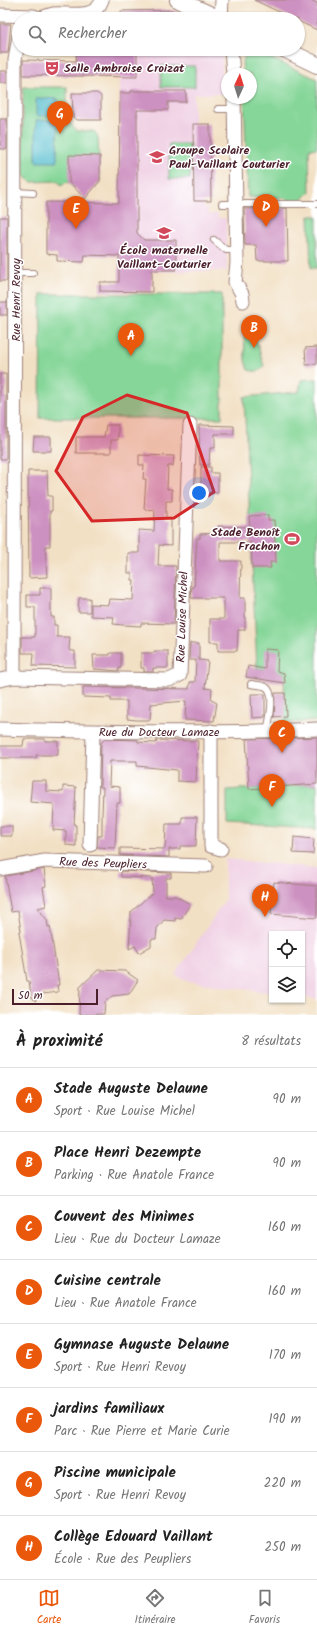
<!DOCTYPE html>
<html lang="fr">
<meta charset="utf-8">
<style>
:root{--surface:#fff;--page:#f2f2f2;--text:#222;--muted:#767676;--line:#e0e0e0;--accent:#ea580c}
body{margin:0;font-family:Kalam,sans-serif;background:var(--page);color:var(--text)}
.controls{position:absolute;right:12px;bottom:12px;display:grid;overflow:hidden;border-radius:0px;box-shadow:0 1px 3px #0004}
.controls button{width:36px;height:36px;display:grid;place-items:center;padding:0;border:0;border-bottom:1px solid var(--line);background:var(--surface);color:var(--text);font:20px sans-serif}
.compass{position:absolute;left:221px;top:68px;width:36px;height:36px;border-radius:50%;background:var(--surface);box-shadow:0 1px 3px #0004;rotate:4deg}
.scale{position:absolute;left:12px;bottom:10px;width:86px;box-sizing:border-box;padding-left:4px;border:2px solid #4a1f2b;border-top:0;font-size:11px;line-height:14px;white-space:nowrap;color:#4a1f2b;-webkit-text-stroke:3px #fff;paint-order:stroke}
.you{position:absolute;left:199px;top:493px;width:14px;height:14px;margin:-10px;border:3px solid #fff;border-radius:50%;background:#1a73e8;box-shadow:0 0 0 6px #1a73e833}
.badge{display:grid;place-items:center;width:26px;height:26px;border-radius:50%;background:var(--accent);color:#fff;font-size:13px;font-weight:700}
.pin{position:absolute;translate:-50% -33px;filter:drop-shadow(0 1px 2px #0008)}
.pin::after{content:'';position:absolute;top:21px;width:14px;height:12px;background:inherit;clip-path:polygon(0 0,100% 0,50% 100%)}
.list{margin:0;padding:0;list-style:none}
h2{display:flex;justify-content:space-between;align-items:center;height:52px;margin:0;padding:0 16px;font-size:17px}
h2 small{font-size:13px;font-weight:400;color:var(--muted)}
.list li{display:grid;grid-template-columns:26px 1fr auto;gap:12px;align-items:center;box-sizing:border-box;height:64px;padding:0 16px;border-top:1px solid var(--line)}
.list b{display:block;font-size:15px;white-space:nowrap}
.list p{margin:0;font-size:13px;white-space:nowrap;color:var(--muted)}
.list em{font-size:13px;font-style:normal;color:var(--muted)}
.icon{flex:none;width:22px;height:22px;fill:none;stroke:currentColor;stroke-width:2;stroke-linecap:round;stroke-linejoin:round}
.map{position:relative;flex:none;width:317px;height:1015px;overflow:hidden}
.search{position:absolute;background:var(--surface);box-shadow:0 1px 3px #0004;left:12px;right:12px;top:12px;height:44px;display:flex;align-items:center;gap:10px;box-sizing:border-box;padding:0 14px;border-radius:22px;color:var(--muted);font-size:15px}
.sheet{height:564px;background:var(--surface)}
nav{display:flex;justify-content:space-around;align-items:center;box-sizing:border-box;height:56px;border-top:1px solid var(--line);background:var(--surface);font-size:11px;color:var(--muted)}
nav a{display:grid;justify-items:center;gap:2px}
nav .on{color:var(--accent)}
.map>svg:first-child{display:block}
</style>
<div class="map">
<svg width="317" height="1015" viewBox="0 0 317 1015">
<rect width="100%" height="100%" fill="#fff"/>
<filter id="ink" filterUnits="userSpaceOnUse"><feTurbulence type="fractalNoise" baseFrequency=".025" numOctaves="2"/><feDisplacementMap in="SourceGraphic" scale="8" xChannelSelector="R" yChannelSelector="G"/><feConvolveMatrix kernelMatrix="1 2 1 2 8 2 1 2 1" color-interpolation-filters="sRGB"/></filter>
<filter id="wash" filterUnits="userSpaceOnUse"><feTurbulence type="fractalNoise" baseFrequency=".012" numOctaves="4" result="noise"/><feDisplacementMap in="SourceGraphic" scale="16" xChannelSelector="R" yChannelSelector="G"/><feGaussianBlur stdDeviation="0.9" result="paint"/><feColorMatrix in="noise" values="0 0 0 0 0 0 0 0 0 0 0 0 0 0 0 0 0 1.4 0 .05"/><feComposite in="paint" operator="in"/></filter>
<g filter="url(#wash)">
<rect width="100%" height="100%" fill="#f2e0c4"/>
<path fill="#f0d0e4" d="M120,49H222V94H194V201H204V208H208V214H218V218H226L227,271L119,272Z
M225,859L317,868V999L302,997V934H272V993L187,981L175,975L225,900Z"/>
<path fill="#85d698" stroke="#687a62" d="M250,49L317,79V148L309,149L310,192L298,204L284,198L248,197L244,98H251V74H243L242,62Z
M161,66H195V87H161Z
M23,87H67V120L77,131H94L98,137L100,181L95,187H73L69,182L65,183L62,186L58,181L31,182L23,175Z
M169,144H190V179H169Z
M309,216H317V268H311Z
M41,294H222V418H40Z
M249,325L254,333L264,366C259,372 255,372 248,370L245,360L244,328L245,326Z
M317,379V721L285,723L284,673L257,668L244,397L299,392L301,380Z
M317,784V829L227,824V790Z"/>
<path fill="#50bbcc" stroke="#4d6d7c" d="M40,98L58,99V116H36V99Z
M36,120H58L57,162H36Z"/>
<g id="blocks">
<path fill="#cd91c1" d="M254,0H311L317,3V30L298,21V19H294Z
M172,10L191,19H121V11Z
M0,24H11L8,53H0Z
M77,49H137V77L23,75V60L76,61Z
M0,71H7V83H0Z
M131,91H186V102H168V110H137V233L144,240H176V270H152V292L100,291V282H119V256L85,255L84,262L57,261V255L46,254V202L119,203L120,93H131Z
M72,93H97L101,96V120H77L73,117Z
M0,119H7V149H0Z
M193,124H210L211,201H194Z
M69,155L100,156V181L85,199L69,182Z
M287,208L288,261H257L256,245H245L244,209Z
M0,217H7V281H0Z
M0,302H7V315H0Z
M317,347V364L306,365L305,348Z
M0,374H6V459H0Z
M106,425H118V440H111V453H76V437H104Z
M199,425L234,426V434H215V448H210L209,465H200Z
M34,437H51V451H33Z
M139,455L174,456L173,466H168L167,489H172V501H166V518L171,519V546L159,545L158,566H176L174,624L141,623V626L123,625L113,624L114,617L91,616V604L108,605L109,599L133,600L134,580H132V573H128V553H139V530L154,531L155,510L144,509L146,479H143L144,465H139Z
M201,467H211V473H218V493L201,492Z
M28,471H47L48,496H52V511H50V546H45L47,577L29,578Z
M268,515V520H274L276,562H270L271,568H252L251,542H220V561H241L240,598H245V630H238L237,651H218V642H210V619H224V598H191L192,587H194L197,538H200V534L218,533V526L250,527L249,516Z
M40,588H51V617H54V625H57V637H70L69,649L70,651H75V667L33,666L34,653H22V637H35V607H27V595H40Z
M79,598H90V612H78Z
M190,643H199V660L208,661L205,688L212,689L211,700L217,703L214,721L185,720L186,701L151,704L150,720H137L127,719V701H111V698L83,697V687L189,689L190,682H195L196,660H189Z
M265,649L278,650L277,671L284,673L285,683L246,677L248,666L265,669Z
M154,651H168V668H153V672H144V668H141V653H154Z
M110,653H121V668H119V671L94,669L93,655H110Z
M275,693H285L286,716L274,717Z
M251,694H265V717L252,718Z
M317,737V784L249,789L246,739Z
M24,739H45V741H58V755H36V758H0V746H23Z
M105,739L138,740V742L156,743L157,740L198,741L196,782L177,781V770L137,766V761H110L109,786L120,787V803H117L115,848L97,847L98,836H102V816L103,787H100L101,743Z
M32,781H46V791L63,792V786L76,787L74,825H76V846L66,845V831L53,830L54,804L30,802Z
M182,817H197L196,846H180V849H169V857L120,855V848L165,849L166,824H182Z
M0,826H12V836H0Z
M294,837L314,839L313,854L293,853Z
M44,869L46,886L43,887L46,906L38,908L47,920L48,927L50,926L59,985H57L58,992L43,994L35,1001L31,996L29,981H27L19,932L21,931L18,911L11,912L5,876Z
M121,871L171,873V878H166V896H176L190,904L181,919L175,918V921L164,920L157,928L156,939H151V946L139,953L135,946L129,949L131,916V912L153,892L152,878L121,877Z
M274,882L317,886V918L271,914Z
M98,970L125,971L138,980L129,994L112,996L105,1002L104,1014L79,1015L80,987Z"/>
</g>
</g>
<g filter="url(#ink)">
<use href="#blocks" fill-opacity="0" stroke="#9e8078" stroke-width="1"/>
<g fill="none" stroke-linecap="round" stroke-linejoin="round">
<g stroke="#9e8078" stroke-width="8">
<path id="service" d="M218,109H234
M16,192L33,193
M222,204H317
M214,240L226,250H237
M16,273H33
M251,684C255,685 262,685 266,687C276,693 269,722 267,731"/>
</g>
<g stroke="#9e8078" stroke-width="15">
<path id="minor" d="M0,15L34,16L37,19
M38,19C43,17 48,15 53,14C69,12 95,21 102,0
M221,19L222,0
M231,49L233,74
M234,98L237,263L235,282L242,294L243,301
M14,677L15,60L19,36
M0,680L14,677L169,680L180,675L190,425
M0,729C105,732 212,734 317,729
M211,731V846L221,849
M90,845L93,732
M0,869L45,861L206,866"/>
</g>
<g stroke="#9e8078" stroke-width="18">
<path id="tertiary" d="M178,0L220,19
M284,49L317,65"/>
</g>
<use href="#service" stroke="#fff" stroke-width="6"/>
<use href="#minor" stroke="#fff" stroke-width="13"/>
<use href="#tertiary" stroke="#fff" stroke-width="16"/>
</g>
</g>
<path fill="#d62828" fill-opacity="0.2" stroke="#d62828" stroke-width="3" stroke-linejoin="round" d="M127,395L187,413L214,492L174,518L92,521L56,471L83,417Z"/>
<defs>
<g id="theatre-bare" transform="scale(1.2)"><path d="M-5-5.5Q0-4 5-5.5V0Q5 5 0 6Q-5 5-5 0ZM-3.3-2.5H-1v1.5H-3.3ZM1-2.5H3.3v1.5H1ZM-2.8 1Q0 5.5 2.8 1Z" fill="#d1495b" stroke="#fff" stroke-width="2.5" paint-order="stroke"/></g>
<g id="school-bare" transform="scale(1.2)"><path d="M0-5L7-2L0 1L-7-2ZM-4 1L0 2.5L4 1V4Q0 6-4 4Z" fill="#d1495b" stroke="#fff" stroke-width="2.5" paint-order="stroke"/></g>
<g id="stadium-bare" transform="scale(1.2)"><path d="M0-5a6.5 5 0 1 0 0 10a6.5 5 0 1 0 0-10ZM-3.5-1.8h7v3.6h-7Z" fill="#d1495b" stroke="#fff" stroke-width="2.5" paint-order="stroke"/></g>
</defs>
<g fill-rule="evenodd">
<use href="#theatre-bare" x="52" y="68"/>
<use href="#school-bare" x="157" y="157"/>
<use href="#school-bare" x="164" y="233"/>
<use href="#stadium-bare" x="292" y="539"/>
</g>
<g text-anchor="middle" stroke-width="3" stroke-linejoin="round" paint-order="stroke">
<g font-size="12" font-weight="bold" fill="#4a1f2b" stroke="#fff" text-anchor="start">
<text x="64" y="72">Salle Ambroise Croizat</text>
<text x="169" y="154">Groupe Scolaire<tspan x="169" dy="14">Paul-Vaillant Couturier</tspan></text>
<text x="164" y="254" text-anchor="middle">École maternelle<tspan x="164" dy="14">Vaillant-Couturier</tspan></text>
<text x="280" y="536" text-anchor="end">Stade Benoît<tspan x="280" dy="14">Frachon</tspan></text>
</g>
<g font-size="12" fill="#4a1f2b" stroke="#fff">
<text transform="translate(16 300) rotate(-90)" y="4">Rue Henri Revoy</text>
<text transform="translate(182 617) rotate(-88)" y="4">Rue Louise Michel</text>
<text x="159" y="736">Rue du Docteur Lamaze</text>
<text transform="translate(103 863) rotate(2)" y="4">Rue des Peupliers</text>
</g>
</g>
</svg>
<div class="controls">
<button><svg class="icon" aria-label="locate" viewBox="0 0 24 24"><circle cx="12" cy="12" r="6"/><path d="M12 2v4M12 18v4M2 12h4M18 12h4"/></svg></button>
<button><svg class="icon" aria-label="layers" viewBox="0 0 24 24"><path d="M12 4l9 5-9 5-9-5zM3 14l9 5 9-5"/></svg></button>
</div>
<svg class="compass" viewBox="-18 -18 36 36"><path d="M0-13l5 13h-10z" fill="#e53935"/><path d="M0 13l5-13h-10z" fill="#767676"/></svg>
<div class="scale">50 m</div>
<div class="you"></div>
<div class="pin badge" style="left:131px;top:356px">A</div>
<div class="pin badge" style="left:254px;top:348px">B</div>
<div class="pin badge" style="left:282px;top:753px">C</div>
<div class="pin badge" style="left:266px;top:227px">D</div>
<div class="pin badge" style="left:76px;top:229px">E</div>
<div class="pin badge" style="left:272px;top:807px">F</div>
<div class="pin badge" style="left:60px;top:134px">G</div>
<div class="pin badge" style="left:265px;top:917px">H</div>
<div class="search"><svg class="icon" aria-label="search" viewBox="0 0 24 24"><circle cx="10" cy="10" r="6"/><path d="M15 15l6 6"/></svg>Rechercher</div>
</div>
<section class="sheet">
<h2>À proximité<small>8 résultats</small></h2>
<ul class="list">
<li><span class="badge">A</span><div><b>Stade Auguste Delaune</b><p>Sport · Rue Louise Michel</p></div><em>90 m</em></li>
<li><span class="badge">B</span><div><b>Place Henri Dezempte</b><p>Parking · Rue Anatole France</p></div><em>90 m</em></li>
<li><span class="badge">C</span><div><b>Couvent des Minimes</b><p>Lieu · Rue du Docteur Lamaze</p></div><em>160 m</em></li>
<li><span class="badge">D</span><div><b>Cuisine centrale</b><p>Lieu · Rue Anatole France</p></div><em>160 m</em></li>
<li><span class="badge">E</span><div><b>Gymnase Auguste Delaune</b><p>Sport · Rue Henri Revoy</p></div><em>170 m</em></li>
<li><span class="badge">F</span><div><b>jardins familiaux</b><p>Parc · Rue Pierre et Marie Curie</p></div><em>190 m</em></li>
<li><span class="badge">G</span><div><b>Piscine municipale</b><p>Sport · Rue Henri Revoy</p></div><em>220 m</em></li>
<li><span class="badge">H</span><div><b>Collège Edouard Vaillant</b><p>École · Rue des Peupliers</p></div><em>250 m</em></li>
</ul>
</section>
<nav>
<a class="on"><svg class="icon" aria-label="map" viewBox="0 0 24 24"><path d="M3 6l6-2 6 2 6-2v14l-6 2-6-2-6 2zM9 4v14M15 6v14"/></svg>Carte</a>
<a><svg class="icon" aria-label="directions" viewBox="0 0 24 24"><path d="M12 3l9 9-9 9-9-9zM9 14v-3h6M13 9l2 2-2 2"/></svg>Itinéraire</a>
<a><svg class="icon" aria-label="saved" viewBox="0 0 24 24"><path d="M7 4h10v16l-5-4-5 4z"/></svg>Favoris</a>
</nav>
